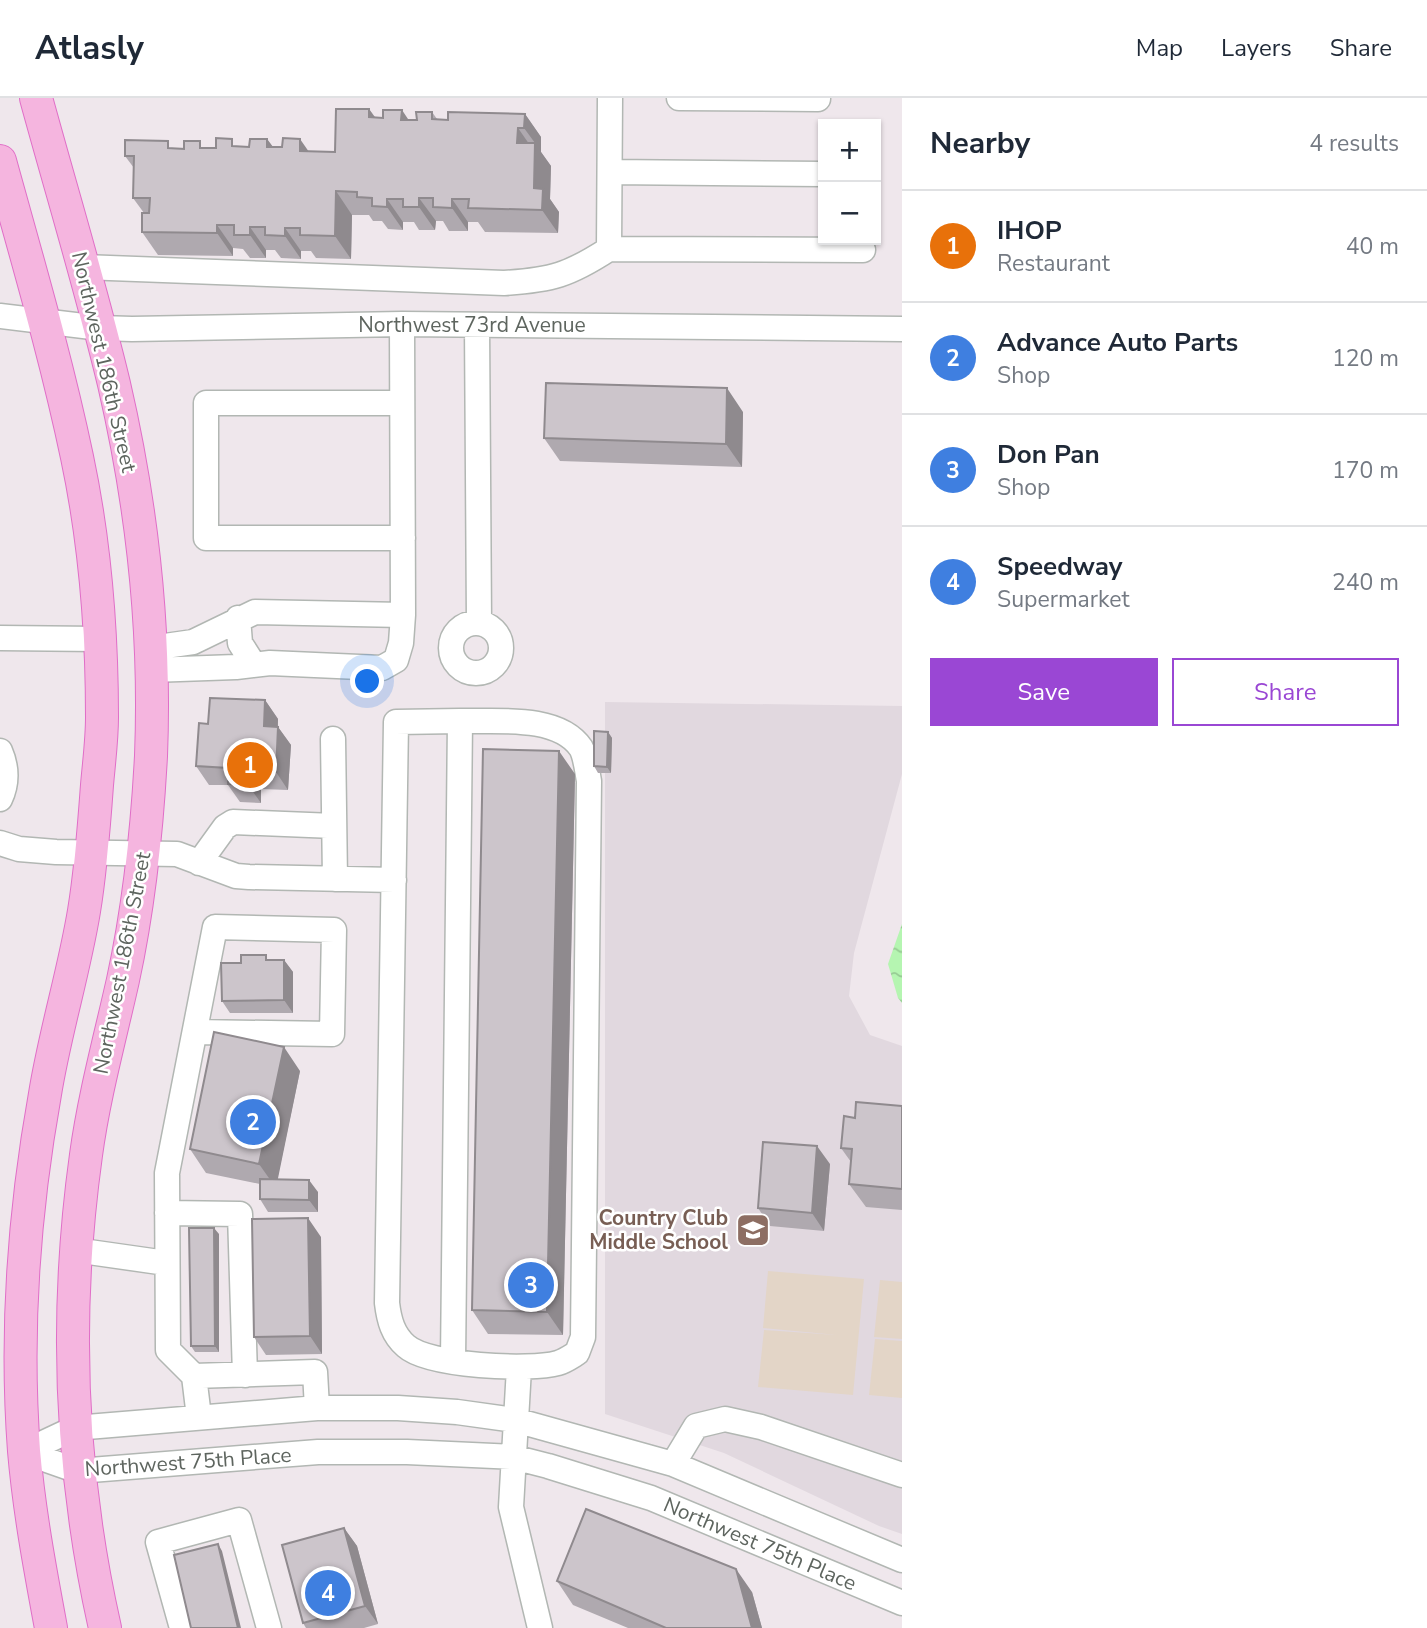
<!DOCTYPE html>
<meta charset="utf-8">
<style>
:root{--surface:#fff;--page:#f2f2f3;--text:#1f2937;--muted:#747a83;--line:#e0e1e3;--accent:#9a47d4}
body{margin:0;font-family:"Nunito Sans",sans-serif;background:var(--page);color:var(--text)}
.controls{position:absolute;right:21px;top:21px;display:grid;overflow:hidden;border-radius:0px;box-shadow:0 2px 5px #0004}
.controls button{width:63px;height:63px;display:grid;place-items:center;padding:0;border:0;border-bottom:2px solid var(--line);background:var(--surface);color:var(--text);font:35px sans-serif}
.you{position:absolute;left:368px;top:584px;width:24px;height:24px;margin:-18px;border:5px solid #fff;border-radius:50%;background:#1a73e8;box-shadow:0 0 0 10px #1a73e833}
.badge{display:grid;place-items:center;width:46px;height:46px;border-radius:50%;background:var(--accent);color:#fff;font-size:23px;font-weight:700}
.pin{position:absolute;translate:-50% -50%;border:4px solid #fff;box-shadow:0 2px 7px #0006}
.list{margin:0;padding:0;list-style:none}
h2{display:flex;justify-content:space-between;align-items:center;height:91px;margin:0;padding:0 28px;font-size:30px}
h2 small{font-size:23px;font-weight:400;color:var(--muted)}
.list li{display:grid;grid-template-columns:46px 1fr auto;gap:21px;align-items:center;box-sizing:border-box;height:112px;padding:0 28px;border-top:2px solid var(--line)}
.list b{display:block;font-size:26px;white-space:nowrap}
.list p{margin:0;font-size:23px;white-space:nowrap;color:var(--muted)}
.list em{font-size:23px;font-style:normal;color:var(--muted)}
.actions{display:flex;gap:14px;padding:21px 28px}
.actions a{flex:1;padding:16px 0;border:2px solid var(--accent);border-radius:0px;text-align:center;font-size:24px;color:var(--accent)}
.actions .main{background:var(--accent);color:#fff}
.map{position:relative;flex:none;width:902px;height:1530px;overflow:hidden}
header{display:flex;align-items:center;gap:42px;box-sizing:border-box;height:98px;padding:0 35px;background:var(--surface);border-bottom:2px solid var(--line)}
header strong{font-size:33px}
nav{display:flex;gap:38px;margin-inline-start:auto;font-size:24px}
main{display:flex}
aside{flex:1;background:var(--surface)}
.map>svg:first-child{display:block}
</style>
<header>
<strong>Atlasly</strong>
<nav><a>Map</a><a>Layers</a><a>Share</a></nav>
</header>
<main>
<div class="map">
<svg width="902" height="1530" viewBox="0 0 902 1530">
<defs>
<pattern id="water-ripples" width="26" height="14" patternUnits="userSpaceOnUse" patternTransform="scale(1.75)"><rect width="26" height="14" fill="#b5f5b1"/><path d="M2 4q2-2 4 0t4 0M15 11q2-2 4 0t4 0" fill="none" stroke="#96ca93"/></pattern>
</defs>
<rect width="100%" height="100%" fill="#efe7ec"/>
<path fill="#e1d8df" d="M605,604L902,608V676L854,855L849,898L870,937L902,948V1436L879,1428L724,1355L605,1316Z"/>
<path fill="#e3d5c7" d="M768,1173L864,1181L853,1297L758,1289L764,1232L837,1237L763,1230Z
M880,1182L902,1184V1241L874,1239Z
M875,1241L902,1243V1300L869,1297Z"/>
<path fill="url(#water-ripples)" d="M902,826V905L898,900L888,866Z"/>
<g fill="none" stroke-linecap="round" stroke-linejoin="round">
<g stroke="#b2b7b3" stroke-width="27">
<path id="minor" d="M679,0L818,1
M610,74L823,76
M609,151L863,152
M83,169L504,185C552,182 569,177 609,151L610,0
M0,218L100,230L132,231L402,226L902,231
M402,226L403,517
M477,227L479,525
M402,305H206V440H403
M238,520L240,545L254,567
M451 550a25 25 0 1 1 50 0a25 25 0 1 1-50 0Z
M0,540L99,541
M151,550L193,544L255,514L403,517L401,545L396,562L382,570L270,565L236,569L151,572
M460,623C495,624 558,616 581,650C586,659 587,673 589,683L583,1239L577,1255C572,1258 565,1263 558,1265C530,1273 428,1268 406,1248C393,1237 389,1222 387,1205L396,624Z
M333,641L335,781
M0,653C7,669 7,686 0,701
M0,745L19,751L56,754L177,756L236,778L249,779L394,782
M199,765L225,729L233,724L334,728
M195,934L332,936L334,832L215,829L167,1075L168,1252L194,1278L199,1319
M167,1115L240,1116L245,1277
M75,1152L166,1165
M453,1263L460,623
M519,1270L511,1409L540,1530
M194,1278L315,1274L317,1310
M24,1354L75,1330L317,1310H398L457,1314L515,1322L673,1366L902,1462
M24,1354L78,1373L318,1354H407L513,1359L548,1368L651,1400L902,1505
M673,1366L696,1328L725,1321L761,1329L902,1377
M182,1530L158,1444L239,1422L269,1530"/>
</g>
<g stroke="#e06ec7" stroke-width="34">
<path id="major" d="M36,0C62,95 91,190 114,286C142,407 156,533 151,658C147,733 139,808 123,882C110,940 94,998 86,1057C64,1215 70,1375 105,1530
M0,63C27,161 56,259 77,359C95,444 102,533 102,619C102,642 99,664 97,687C94,729 91,771 84,813C74,874 55,934 45,996C24,1113 15,1233 24,1353C29,1412 40,1471 51,1530"/>
</g>
<use href="#minor" stroke="#fff" stroke-width="24"/>
<use href="#major" stroke="#f5b5df" stroke-width="32"/>
</g>
<path fill="#afa9af" d="M369,11L375,19L417,22L432,14L437,21L448,22L525,16L541,39V54L551,68L550,101L559,114L558,135L485,134L478,124H468V133H449L443,123H436L435,132H419L414,124H403V132L388,131L382,123H373L369,117H352L351,161L316,160L311,153H301V161L281,160L275,152H266V160H250L243,151L233,150V158L158,157L142,134L144,115L133,100L134,70L125,58L173,50L249,49L267,41L273,49L308,53L335,54Z
M743,314L742,369L560,363L544,340Z
M265,602L278,621V629L291,647L288,692L261,691V705L240,704L228,687H209L196,668L208,626Z
M608,634L612,640L611,675H598L594,668Z
M575,676L563,1237L488,1236L472,1212Z
M269,862H284L293,874V915H230L222,903L241,865Z
M300,973L277,1082L318,1094V1114H268L260,1101V1086L206,1075L190,1051Z
M902,1008V1112L866,1109L849,1086L851,1064L841,1050L855,1020Z
M830,1066L824,1133L770,1128L758,1110Z
M219,1136V1254H195L191,1248Z
M321,1139L322,1256L266,1257L254,1239Z
M344,1430L357,1448L378,1526L364,1530H306L303,1525Z
M557,1483L752,1494L762,1530H628L573,1507Z"/>
<path fill="#8f8a8e" d="M369,11L385,34L369,19Z
M402,12L418,36L401,22Z
M525,16L541,39V54L551,68L550,101L559,114L558,135L542,112L534,90L535,45L524,30Z
M518,30L534,53L517,45Z
M267,41L284,64L267,49Z
M300,41L316,64L300,53Z
M336,93L352,117L351,161L335,138Z
M419,100L436,123L435,132L419,109Z
M387,101L403,124V132L387,109Z
M452,101L468,124V133L452,110Z
M217,127L233,150V158L217,135Z
M250,129L266,152V160L250,137Z
M285,130L301,153V161L285,138Z
M727,290L743,314L742,369L726,346Z
M265,602L278,621L277,646L264,628Z
M278,629L291,647L288,692L276,674Z
M608,634L612,640L611,675L607,669Z
M559,653L575,676L563,1237L547,1214Z
M249,673L261,691V705L248,687Z
M284,862L293,874V915L284,902Z
M284,949L300,973L276,1090L259,1066Z
M817,1048L830,1066L824,1133L812,1115Z
M309,1082L318,1094V1114L309,1102Z
M308,1120L321,1139L322,1256L310,1238Z
M214,1130L219,1136V1254L215,1248Z
M344,1430L357,1448L378,1526L365,1508Z
M218,1446L222,1453L241,1530H238Z
M736,1471L752,1494L762,1530H752Z"/>
<path fill="#ccc5cb" stroke="#8f8a8e" stroke-width="2" d="M336,11H369V19L383,20V12H402L401,22H417L416,14H432V21L448,22V14L525,16L524,30H518L517,45H535L534,90L543,91L542,112L468,110L469,101H452V110L433,109V100H419V109H403V101H387V109L372,108V100L357,99V94L336,93L335,138L300,137V130H285V138L265,137V129H250V137H234V127H217V135L142,134V115H149L150,100H133L134,58H125V42L168,43V50L184,51V43H200V50H216V40L232,41V48L249,49L250,41H267V49H282L283,40L300,41V53L335,54Z
M546,285L727,290L726,346L544,340Z
M210,600L265,602L264,628L278,629L276,674L249,673L248,687L228,686V670L196,668L199,625L208,626Z
M594,633L608,634L607,669L594,668Z
M483,651L559,653L547,1214L472,1212Z
M241,857H266V862H284V902L222,903L221,865H241Z
M214,934L284,949L259,1066L190,1051Z
M856,1004L902,1008V1091L849,1086L852,1051L841,1050L844,1018L855,1020Z
M763,1044L817,1048L812,1115L758,1110Z
M260,1081L309,1082V1102L260,1101Z
M308,1120L310,1238L254,1239L252,1121Z
M189,1130H214L215,1248H191Z
M586,1411L736,1471L752,1530H666L557,1483Z
M344,1430L365,1508L303,1525L282,1447Z
M218,1446L238,1530H191L174,1457Z"/>
<defs>
<g id="school-square" transform="scale(1.75)"><rect x="-9" y="-9" width="18" height="18" rx="4" fill="#8d6e63" stroke="#fff"/><path d="M0-5L7-2L0 1L-7-2ZM-4 1L0 2.5L4 1V4Q0 6-4 4Z" fill="#fff"/></g>
</defs>
<g fill-rule="evenodd">
<use href="#school-square" x="753" y="1132"/>
</g>
<g text-anchor="middle" stroke-width="5" stroke-linejoin="round" paint-order="stroke">
<g font-size="21" fill="#5e655f" stroke="#fff">
<text x="472" y="234">Northwest 73rd Avenue</text>
<text transform="translate(104 264) rotate(77)" y="7">Northwest 186th Street</text>
<text transform="translate(122 865) rotate(-79)" y="7">Northwest 186th Street</text>
<text transform="translate(188 1364) rotate(-4)" y="7">Northwest 75th Place</text>
<text transform="translate(760 1446) rotate(23)" y="7">Northwest 75th Place</text>
</g>
<g font-size="21" font-weight="bold" fill="#785e54" stroke="#fff" text-anchor="end">
<text x="728" y="1127">Country Club<tspan x="728" dy="24">Middle School</tspan></text>
</g>
</g>
</svg>
<div class="controls">
<button>+</button>
<button>−</button>
</div>
<div class="you"></div>
<div class="pin badge" style="left:250px;top:667px;background:#e8710a">1</div>
<div class="pin badge" style="left:253px;top:1024px;background:#3f7fe0">2</div>
<div class="pin badge" style="left:531px;top:1187px;background:#3f7fe0">3</div>
<div class="pin badge" style="left:328px;top:1495px;background:#3f7fe0">4</div>
</div>
<aside>
<h2>Nearby<small>4 results</small></h2>
<ul class="list">
<li><span class="badge" style="background:#e8710a">1</span><div><b>IHOP</b><p>Restaurant</p></div><em>40 m</em></li>
<li><span class="badge" style="background:#3f7fe0">2</span><div><b>Advance Auto Parts</b><p>Shop</p></div><em>120 m</em></li>
<li><span class="badge" style="background:#3f7fe0">3</span><div><b>Don Pan</b><p>Shop</p></div><em>170 m</em></li>
<li><span class="badge" style="background:#3f7fe0">4</span><div><b>Speedway</b><p>Supermarket</p></div><em>240 m</em></li>
</ul>
<div class="actions"><a class="main">Save</a><a>Share</a></div>
</aside>
</main>
